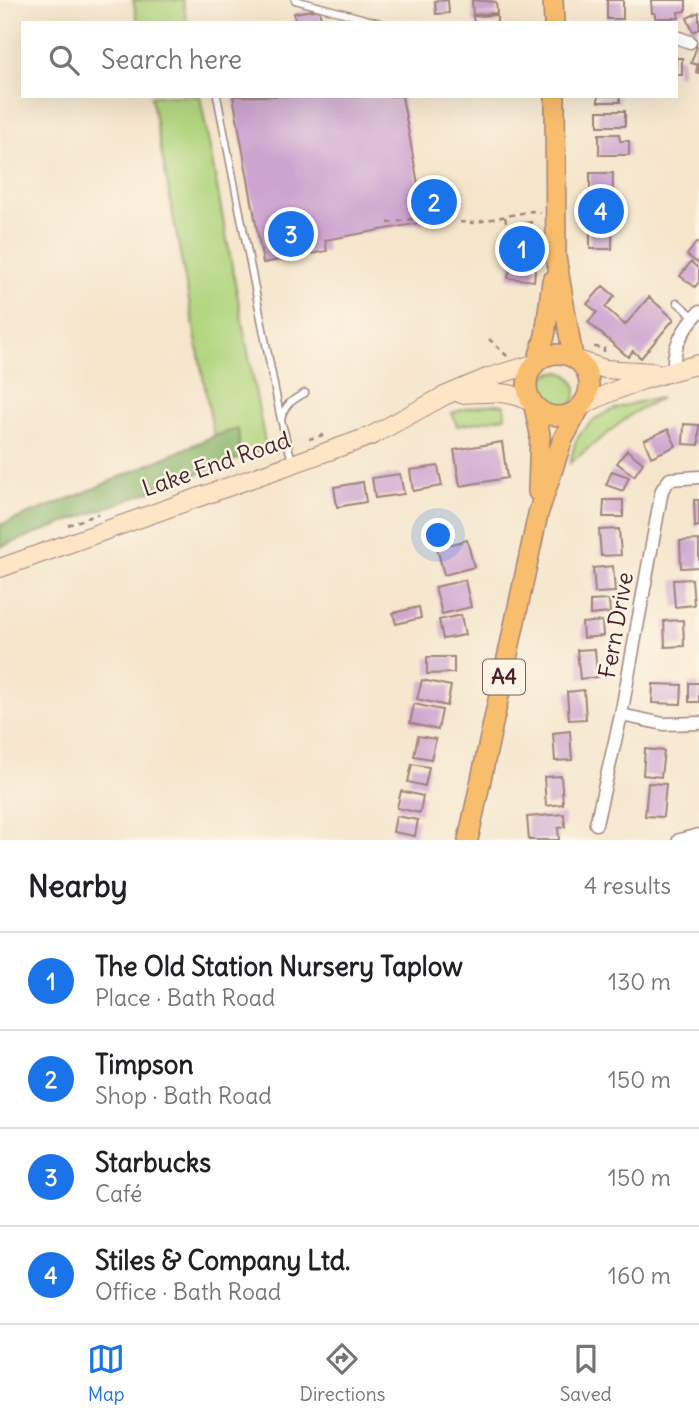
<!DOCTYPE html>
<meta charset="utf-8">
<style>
:root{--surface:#fff;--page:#f6f6f6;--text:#202124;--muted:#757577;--line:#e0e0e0;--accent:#1a73e8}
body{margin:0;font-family:Delius,sans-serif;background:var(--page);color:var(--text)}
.you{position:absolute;left:439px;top:536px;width:24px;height:24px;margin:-18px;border:5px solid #fff;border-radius:50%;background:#1a73e8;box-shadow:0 0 0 10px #1a73e833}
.badge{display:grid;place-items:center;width:46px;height:46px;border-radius:50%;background:var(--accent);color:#fff;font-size:23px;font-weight:700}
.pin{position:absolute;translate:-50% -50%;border:4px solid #fff;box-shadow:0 2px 7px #0006}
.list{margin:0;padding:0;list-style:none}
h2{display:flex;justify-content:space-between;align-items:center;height:91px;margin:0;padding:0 28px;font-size:30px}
h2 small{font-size:23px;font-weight:400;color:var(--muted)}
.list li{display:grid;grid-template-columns:46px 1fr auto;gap:21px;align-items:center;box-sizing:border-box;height:98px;padding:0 28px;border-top:2px solid var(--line)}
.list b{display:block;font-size:26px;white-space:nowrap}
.list p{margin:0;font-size:23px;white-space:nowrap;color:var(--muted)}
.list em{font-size:23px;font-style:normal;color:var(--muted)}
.icon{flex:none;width:38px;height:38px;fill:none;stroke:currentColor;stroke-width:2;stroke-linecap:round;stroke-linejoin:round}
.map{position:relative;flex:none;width:699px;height:840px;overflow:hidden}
.search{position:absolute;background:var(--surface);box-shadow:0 7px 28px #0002;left:21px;right:21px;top:21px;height:77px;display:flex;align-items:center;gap:18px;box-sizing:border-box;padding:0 24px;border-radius:0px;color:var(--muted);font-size:26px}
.sheet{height:483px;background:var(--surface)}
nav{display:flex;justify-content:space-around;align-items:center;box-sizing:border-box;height:98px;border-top:2px solid var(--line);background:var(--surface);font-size:19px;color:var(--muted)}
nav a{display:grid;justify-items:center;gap:4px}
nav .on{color:var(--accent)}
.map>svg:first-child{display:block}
</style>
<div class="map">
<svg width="699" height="840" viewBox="0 0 699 840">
<rect width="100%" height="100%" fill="#fcf5e5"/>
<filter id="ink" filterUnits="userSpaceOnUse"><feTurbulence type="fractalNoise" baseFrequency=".0143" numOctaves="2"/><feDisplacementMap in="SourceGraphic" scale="14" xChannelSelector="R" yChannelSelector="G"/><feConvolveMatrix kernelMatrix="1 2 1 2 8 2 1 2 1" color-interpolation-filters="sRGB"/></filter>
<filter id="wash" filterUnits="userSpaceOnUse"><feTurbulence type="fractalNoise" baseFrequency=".00686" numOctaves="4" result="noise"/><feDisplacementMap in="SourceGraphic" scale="28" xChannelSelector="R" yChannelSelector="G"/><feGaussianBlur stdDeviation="1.57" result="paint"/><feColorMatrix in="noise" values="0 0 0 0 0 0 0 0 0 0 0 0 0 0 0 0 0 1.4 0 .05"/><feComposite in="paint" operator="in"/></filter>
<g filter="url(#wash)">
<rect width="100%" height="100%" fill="#f5e5cb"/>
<path fill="#b0d57e" stroke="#7d7a54" stroke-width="2" d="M133,0H183L187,23H138Z
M151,96H200L266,448L240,458L238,430L214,436Z
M538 391a19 19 0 1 1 38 0a19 19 0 1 1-38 0Z
M661,398L633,413L570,463C572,456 573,448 576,441C592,410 630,403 661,398Z
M495,404L504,405L505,417L457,426L452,413L467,408Z"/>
<path fill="#8cb66d" stroke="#6b6a4c" stroke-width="2" d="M238,429L240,458L0,547V525L79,495L214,436Z"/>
<g id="blocks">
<path fill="#cda4d0" d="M448,0L449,13L436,14L435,1Z
M472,0L496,2L497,13L473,15Z
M607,0H623V19H607Z
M651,0H686V11L678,12L679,18H655V13H652Z
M319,9L322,23H295L294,13Z
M699,12V29L693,32L687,18Z
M497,15V23H474L473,16Z
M697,46L699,47V73L696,72L698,65L691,63Z
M676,58H682V75H676Z
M233,96H402L425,222L325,240L327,251L263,263Z
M598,96H620V102H598Z
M598,111H625V126H598Z
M599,134H619L620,141H629V155H599Z
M590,173H613L612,249H590Z
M438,196L440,206L430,208L428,198Z
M531,222L536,260L534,281L508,278L511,262L508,239H513L512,235L516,234L515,225Z
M697,242L699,244V264L687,255Z
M691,262L699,269V282L695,287L680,276Z
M603,286L615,296L605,307L625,325L649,297L674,319L641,358L633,351L628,357L588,322L597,312L587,304Z
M684,424L699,425V445L683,444Z
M668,429L676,446L651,457L644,440Z
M502,442L507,478L460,486L454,450Z
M627,450L643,463L634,476L617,463Z
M438,466L442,486L413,491L410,470Z
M612,471L629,477L623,491L606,485Z
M400,474L404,494L375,498L372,478Z
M363,482L366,502L337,507L334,487Z
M604,500H623V517H603Z
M694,500H699V526L695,527Z
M619,529L621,555L601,556L599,530Z
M467,540L474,567L444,575L437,548Z
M699,540V567L681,568L680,541Z
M613,566L615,592L595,593L593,568Z
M692,579L694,605L675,607L673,580Z
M465,580L471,607L442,614L435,587Z
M609,600L610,613L590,615V601Z
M419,607L421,618L396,624L393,613Z
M461,615L465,635L443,639L439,620Z
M683,620L684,646L665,647L664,621Z
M602,621L603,636L583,638L582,623Z
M595,649L597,677L580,679L577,650Z
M427,657H454V673L427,674Z
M422,680L451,686L447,706L417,699Z
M689,683H699V702H689Z
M653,684L682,685L681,704L652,703Z
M584,690L586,719L569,720L567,692Z
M414,704L442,710L438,730L410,723Z
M570,731L572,760L555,761L553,733Z
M418,736L436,739L431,759L414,756Z
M645,749L664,751L661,777L643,775Z
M412,764L429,767L425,786L408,782Z
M561,776L563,804L546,806L544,777Z
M648,783L666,784L663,817L645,816Z
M401,791L423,796L420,813L397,808Z
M564,814L565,827L558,828L559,840H529L527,817Z
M396,816L418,820L415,836L393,832Z"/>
</g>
</g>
<g filter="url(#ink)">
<use href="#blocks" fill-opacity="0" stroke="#a0827b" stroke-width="2"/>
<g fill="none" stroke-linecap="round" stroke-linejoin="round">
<g stroke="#a0827b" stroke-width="9">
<path id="lane" d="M295,0L380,23
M217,96L281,420
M677,302L694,317
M292,461L281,420C284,405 292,400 305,393"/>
</g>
<g stroke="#a0827b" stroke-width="15">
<path id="street" d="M676,37L690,42
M674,370C672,347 683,329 699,312
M621,715L664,724L699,723
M596,824L621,715L662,490L670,479L699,477
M679,840L699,835"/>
</g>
<g stroke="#a0827b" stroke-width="20">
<path id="secondary" d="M578,360L605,369L653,372
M461,394C486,393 510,389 532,403
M582,406C619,386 658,375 699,364
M0,568L371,436L444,396L489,377L534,364"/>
</g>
<g stroke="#a0827b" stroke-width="22">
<path id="primary" d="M553,0L554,23
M555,96L556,257L573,357
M527 385a31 31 0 1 1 62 0a31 31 0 1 1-62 0Z
M537,362L545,336L552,281
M534,406L540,434L538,492
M468,840L538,514L562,441L579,409"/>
</g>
<path stroke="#a0827b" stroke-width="2.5" stroke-dasharray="5 5" stroke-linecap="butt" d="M505,217L507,226L514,225V234
M460,222L472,223L532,211L540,213
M388,223L431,216L443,219
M489,339L507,356
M594,347L604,348V352
M309,439L326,434
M68,525L98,514"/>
<use href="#lane" stroke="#fff" stroke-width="6"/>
<use href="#street" stroke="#fff" stroke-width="12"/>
<use href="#secondary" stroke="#fde5c5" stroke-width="18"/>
<use href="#primary" stroke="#f9be6d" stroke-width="19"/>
</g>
</g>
<g text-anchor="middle" stroke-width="5" stroke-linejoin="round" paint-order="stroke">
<rect fill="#fcf5e5" stroke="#7f5f63" stroke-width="2" x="483" y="659.5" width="42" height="35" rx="5"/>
<g font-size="21" font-weight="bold" fill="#4a1f2b">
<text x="504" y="684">A4</text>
</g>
<g font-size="23" fill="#4a1f2b" stroke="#fcf5e5">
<text transform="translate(216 464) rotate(-19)" y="8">Lake End Road</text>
<text transform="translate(616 625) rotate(-80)" y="8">Fern Drive</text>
</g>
</g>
</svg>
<div class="you"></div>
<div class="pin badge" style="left:522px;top:249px">1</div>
<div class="pin badge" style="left:434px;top:202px">2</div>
<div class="pin badge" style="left:291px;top:234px">3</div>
<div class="pin badge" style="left:601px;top:211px">4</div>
<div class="search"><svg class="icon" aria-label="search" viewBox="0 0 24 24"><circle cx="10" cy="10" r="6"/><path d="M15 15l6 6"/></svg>Search here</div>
</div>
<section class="sheet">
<h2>Nearby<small>4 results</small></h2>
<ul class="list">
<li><span class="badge">1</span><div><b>The Old Station Nursery Taplow</b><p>Place · Bath Road</p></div><em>130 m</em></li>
<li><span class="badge">2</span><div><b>Timpson</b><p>Shop · Bath Road</p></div><em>150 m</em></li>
<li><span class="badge">3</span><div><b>Starbucks</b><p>Café</p></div><em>150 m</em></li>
<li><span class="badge">4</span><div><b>Stiles &amp; Company Ltd.</b><p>Office · Bath Road</p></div><em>160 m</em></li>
</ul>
</section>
<nav>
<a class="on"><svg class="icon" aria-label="map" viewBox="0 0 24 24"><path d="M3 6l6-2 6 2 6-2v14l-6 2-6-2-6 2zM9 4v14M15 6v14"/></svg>Map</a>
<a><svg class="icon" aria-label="directions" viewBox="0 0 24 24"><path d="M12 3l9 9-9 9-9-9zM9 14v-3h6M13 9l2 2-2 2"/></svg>Directions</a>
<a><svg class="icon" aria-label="saved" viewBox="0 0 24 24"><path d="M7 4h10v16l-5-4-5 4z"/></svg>Saved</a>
</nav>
